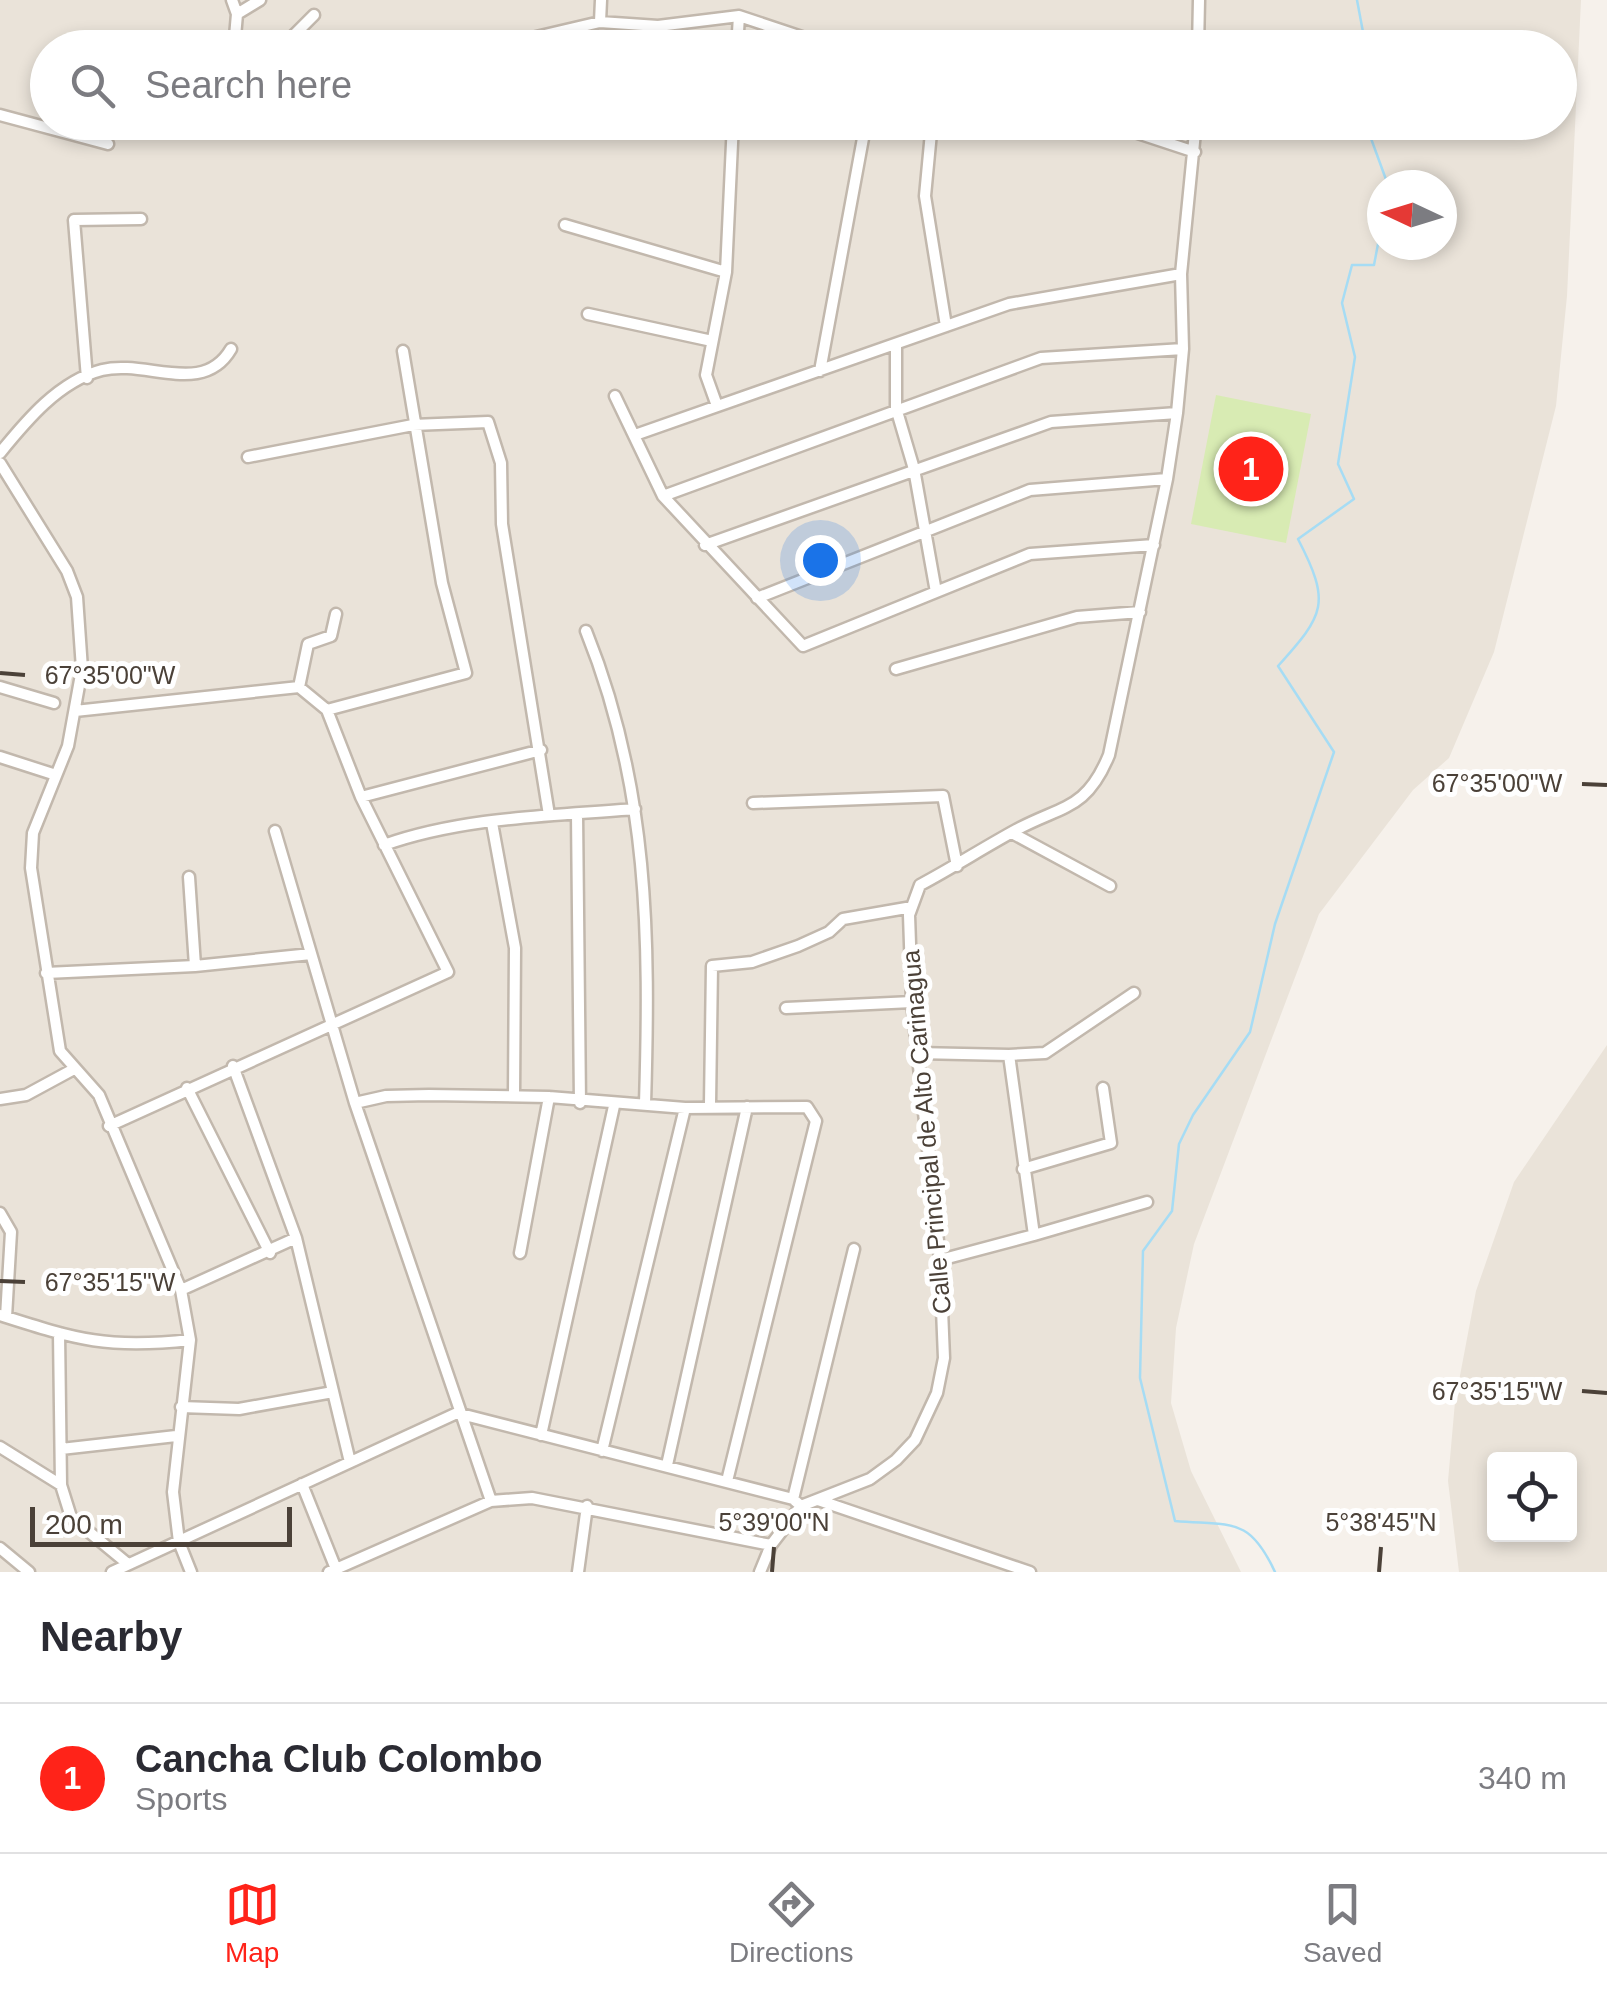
<!DOCTYPE html>
<meta charset="utf-8">
<style>
:root{--surface:#fff;--page:#f2f2f3;--text:#2b2b33;--muted:#7c7c81;--line:#e1e1e2;--accent:#ff2319}
body{margin:0;font-family:Arial,sans-serif;background:var(--page);color:var(--text)}
.controls{position:absolute;right:30px;bottom:30px;display:grid;overflow:hidden;border-radius:10px;box-shadow:0 5px 15px #0003}
.controls button{width:90px;height:90px;display:grid;place-items:center;padding:0;border:0;border-bottom:2px solid var(--line);background:var(--surface);color:var(--text);font:50px sans-serif}
.compass{position:absolute;left:1367px;top:170px;width:90px;height:90px;border-radius:50%;background:var(--surface);box-shadow:0 5px 15px #0003;rotate:274deg}
.scale{position:absolute;left:30px;bottom:25px;width:262px;box-sizing:border-box;padding-left:10px;border:5px solid #4b4138;border-top:0;font-size:28px;line-height:35px;white-space:nowrap;color:#4b4138;-webkit-text-stroke:8px #fff;paint-order:stroke}
.you{position:absolute;left:820px;top:560px;width:35px;height:35px;margin:-25px;border:8px solid #fff;border-radius:50%;background:#1a73e8;box-shadow:0 0 0 15px #1a73e833}
.badge{display:grid;place-items:center;width:65px;height:65px;border-radius:50%;background:var(--accent);color:#fff;font-size:32px;font-weight:700}
.pin{position:absolute;translate:-50% -50%;border:5px solid #fff;box-shadow:0 2px 10px #0006}
.list{margin:0;padding:0;list-style:none}
h2{display:flex;justify-content:space-between;align-items:center;height:130px;margin:0;padding:0 40px;font-size:42px}
h2 small{font-size:32px;font-weight:400;color:var(--muted)}
.list li{display:grid;grid-template-columns:65px 1fr auto;gap:30px;align-items:center;box-sizing:border-box;height:150px;padding:0 40px;border-top:2px solid var(--line)}
.list b{display:block;font-size:38px;white-space:nowrap}
.list p{margin:0;font-size:32px;white-space:nowrap;color:var(--muted)}
.list em{font-size:32px;font-style:normal;color:var(--muted)}
.icon{flex:none;width:55px;height:55px;fill:none;stroke:currentColor;stroke-width:2;stroke-linecap:round;stroke-linejoin:round}
.map{position:relative;flex:none;width:1607px;height:1572px;overflow:hidden}
.search{position:absolute;background:var(--surface);box-shadow:0 5px 15px #0003;left:30px;right:30px;top:30px;height:110px;display:flex;align-items:center;gap:25px;box-sizing:border-box;padding:0 35px;border-radius:55px;color:var(--muted);font-size:38px}
.sheet{height:280px;background:var(--surface)}
nav{display:flex;justify-content:space-around;align-items:center;box-sizing:border-box;height:140px;border-top:2px solid var(--line);background:var(--surface);font-size:28px;color:var(--muted)}
nav a{display:grid;justify-items:center;gap:5px}
nav .on{color:var(--accent)}
.map>svg:first-child{display:block}
</style>
<div class="map">
<svg width="1607" height="1572" viewBox="0 0 1607 1572">
<rect width="100%" height="100%" fill="#f6f1eb"/>
<path fill="#eae3d9" fill-rule="evenodd" d="M0,0H1581L1567,296L1556,406L1494,652L1449,758L1413,790L1319,914L1194,1244L1176,1328L1171,1403L1191,1471L1241,1572H0ZM48,48H1560V122H48ZM1382,185H1442V245H1382Z
M1607,1045V1572H1459L1448,1481L1455,1402L1476,1291L1514,1182ZM1494,1460H1570V1534H1494Z"/>
<path fill="#d8ebb3" d="M1216,395L1311,414L1286,543L1191,524Z"/>
<g fill="none" stroke-linecap="round" stroke-linejoin="round">
<path stroke="#a6dcf4" stroke-width="2.5" d="M1357,0L1366,48
M1365,122L1388,185
M1275,1572C1249,1516 1232,1526 1175,1521L1140,1378L1143,1251L1172,1211L1179,1144L1193,1115L1250,1032L1275,924L1334,752L1278,666C1325,614 1331,603 1298,539L1354,499L1338,464L1355,357L1342,303L1352,265H1374L1382,223"/>
<g stroke="#c2b8ad" stroke-width="15">
<path id="minor" d="M232,0L237,14L260,0
M601,0L600,22L658,26L739,16L835,48
M234,48L237,14
M281,48L314,15
M522,48L536,37L600,22
M737,48L739,16
M1198,48L1199,0
M0,115L108,144
M932,122L925,196L946,326
M1104,122L1195,152
M565,225L726,272
M588,314L712,341
M896,347V408L914,469L936,592L1030,554L1154,545
M820,371L866,122
M87,378L74,220L141,219
M615,396L663,496L803,646L936,592
M716,403L706,375L726,272L733,122
M635,435L1009,304L1181,274
M0,453C26,421 59,381 102,370C146,359 203,397 231,349
M248,457L413,425L488,422L501,463L502,524L549,815
M0,463L67,571L77,597L82,669L68,746L33,833L31,868L60,1051L99,1095L181,1290L190,1340L173,1492L179,1542L191,1572
M663,496L1041,358L1183,349
M705,545L1051,422L1177,413
M757,598L1030,490L1167,479
M586,631C649,787 650,938 645,1104
M896,669L1077,617L1140,612
M0,687L54,703
M299,687L308,644L331,636L336,614
M327,710L466,673L442,583L403,351
M75,711L299,687L327,710L361,797L448,972L109,1126
M0,757L56,775
M361,797L541,750
M753,803L943,796L957,866
M577,814L580,1103
M492,823L515,948L514,1096
M275,831L355,1103L491,1501
M1012,833L1110,886
M384,845C463,817 552,816 635,809
M189,877L195,966
M46,973L195,966L311,954
M786,1008L912,1002
M917,1053L1009,1055L1034,1235L940,1260
M1009,1055L1045,1053L1134,993
M233,1066L296,1238L350,1462
M187,1088L270,1253
M0,1099L26,1095L74,1069
M355,1103L386,1096L429,1095L549,1097L685,1108L807,1107L816,1121L727,1481
M710,1104L712,966L752,962L798,946L829,932L843,919L912,907
M1023,1169L1111,1143L1103,1088
M0,1213L11,1232L6,1317
M1034,1235L1147,1202
M520,1253L549,1097
M181,1290L296,1238
M0,1315C78,1340 108,1349 190,1340
M59,1333L61,1485L71,1517L128,1564
M181,1407L239,1409L333,1392
M541,1435L614,1106
M0,1447L61,1485
M61,1449L176,1436
M602,1451L685,1108
M667,1465L747,1107
M302,1484L336,1569
M793,1499L854,1249
M818,1500L1030,1572
M0,1548L29,1572
M112,1572L457,1413L793,1499L801,1506
M329,1572L491,1501L532,1498L771,1545
M578,1572L587,1506
M760,1572L771,1545L801,1506L870,1479L896,1460L915,1440L937,1393L944,1358L940,1260L912,1002L909,915L920,885C952,868 983,848 1016,830C1062,805 1086,811 1109,755L1167,479L1177,413L1183,349L1181,274L1196,122"/>
</g>
<use href="#minor" stroke="#fff" stroke-width="10"/>
</g>
<path fill="none" stroke="#4b4138" stroke-width="4" d="M0,673L25,675M1582,784L1607,785M0,1281L25,1282M1582,1391L1607,1393M772,1572L774,1547M1379,1572L1381,1547"/>
<g text-anchor="middle" stroke-width="10" stroke-linejoin="round" paint-order="stroke">
<g font-size="25" fill="#4b4138" stroke="#fff">
<text transform="translate(926 1132) rotate(-95)" y="9">Calle Principal de Alto Carinagua</text>
</g>
</g>
<g font-size="25" text-anchor="middle" fill="#4b4138" stroke="#fff" stroke-width="10" stroke-linejoin="round" paint-order="stroke">
<text x="110" y="684">67°35'00"W</text>
<text x="1497" y="792">67°35'00"W</text>
<text x="110" y="1291">67°35'15"W</text>
<text x="1497" y="1400">67°35'15"W</text>
<text x="774" y="1531">5°39'00"N</text>
<text x="1381" y="1531">5°38'45"N</text>
</g>
</svg>
<div class="controls">
<button><svg class="icon" aria-label="locate" viewBox="0 0 24 24"><circle cx="12" cy="12" r="6"/><path d="M12 2v4M12 18v4M2 12h4M18 12h4"/></svg></button>
</div>
<svg class="compass" viewBox="-18 -18 36 36"><path d="M0-13l5 13h-10z" fill="#e53935"/><path d="M0 13l5-13h-10z" fill="#7c7c81"/></svg>
<div class="scale">200 m</div>
<div class="you"></div>
<div class="pin badge" style="left:1251px;top:469px">1</div>
<div class="search"><svg class="icon" aria-label="search" viewBox="0 0 24 24"><circle cx="10" cy="10" r="6"/><path d="M15 15l6 6"/></svg>Search here</div>
</div>
<section class="sheet">
<h2>Nearby<small></small></h2>
<ul class="list">
<li><span class="badge">1</span><div><b>Cancha Club Colombo</b><p>Sports</p></div><em>340 m</em></li>
</ul>
</section>
<nav>
<a class="on"><svg class="icon" aria-label="map" viewBox="0 0 24 24"><path d="M3 6l6-2 6 2 6-2v14l-6 2-6-2-6 2zM9 4v14M15 6v14"/></svg>Map</a>
<a><svg class="icon" aria-label="directions" viewBox="0 0 24 24"><path d="M12 3l9 9-9 9-9-9zM9 14v-3h6M13 9l2 2-2 2"/></svg>Directions</a>
<a><svg class="icon" aria-label="saved" viewBox="0 0 24 24"><path d="M7 4h10v16l-5-4-5 4z"/></svg>Saved</a>
</nav>
